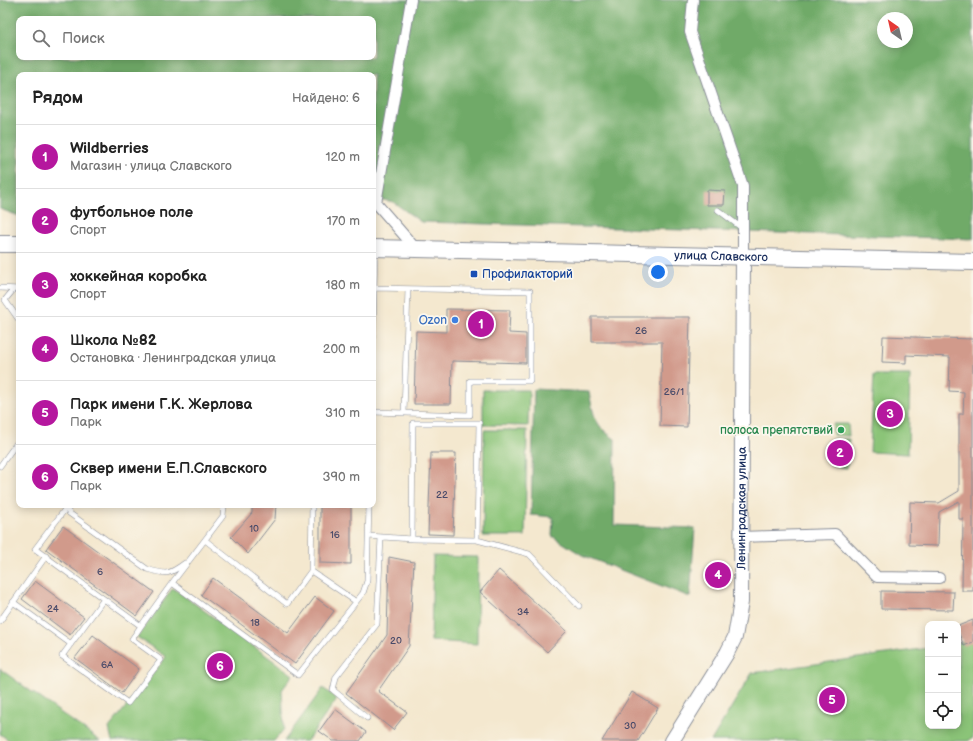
<!DOCTYPE html>
<html lang="ru">
<meta charset="utf-8">
<style>
:root{--surface:#fff;--page:#f6f6f6;--text:#222;--muted:#767676;--line:#e0e0e0;--accent:#b5179e}
body{margin:0;font-family:"Balsamiq Sans",sans-serif;background:var(--page);color:var(--text)}
.controls{position:absolute;right:12px;bottom:12px;display:grid;overflow:hidden;border-radius:8px;box-shadow:0 2px 10px #0003}
.controls button{width:36px;height:36px;display:grid;place-items:center;padding:0;border:0;border-bottom:1px solid var(--line);background:var(--surface);color:var(--text);font:20px sans-serif}
.compass{position:absolute;left:877px;top:12px;width:36px;height:36px;border-radius:50%;background:var(--surface);box-shadow:0 2px 10px #0003;rotate:326deg}
.you{position:absolute;left:658px;top:272px;width:14px;height:14px;margin:-10px;border:3px solid #fff;border-radius:50%;background:#1a73e8;box-shadow:0 0 0 6px #1a73e833}
.badge{display:grid;place-items:center;width:26px;height:26px;border-radius:50%;background:var(--accent);color:#fff;font-size:13px;font-weight:700}
.pin{position:absolute;translate:-50% -50%;border:2px solid #fff;box-shadow:0 1px 4px #0006}
.list{margin:0;padding:0;list-style:none}
h2{display:flex;justify-content:space-between;align-items:center;height:52px;margin:0;padding:0 16px;font-size:17px}
h2 small{font-size:13px;font-weight:400;color:var(--muted)}
.list li{display:grid;grid-template-columns:26px 1fr auto;gap:12px;align-items:center;box-sizing:border-box;height:64px;padding:0 16px;border-top:1px solid var(--line)}
.list b{display:block;font-size:15px;white-space:nowrap}
.list p{margin:0;font-size:13px;white-space:nowrap;color:var(--muted)}
.list em{font-size:13px;font-style:normal;color:var(--muted)}
.icon{flex:none;width:22px;height:22px;fill:none;stroke:currentColor;stroke-width:2;stroke-linecap:round;stroke-linejoin:round}
.map{position:relative;flex:none;width:973px;height:741px;overflow:hidden}
.search{position:absolute;background:var(--surface);box-shadow:0 2px 10px #0003;left:16px;top:16px;width:360px;height:44px;display:flex;align-items:center;gap:10px;box-sizing:border-box;padding:0 14px;border-radius:8px;color:var(--muted);font-size:15px}
.panel{position:absolute;background:var(--surface);box-shadow:0 2px 10px #0003;left:16px;top:72px;width:360px;height:436px;border-radius:8px}
.map>svg:first-child{display:block}
</style>
<div class="map">
<svg width="973" height="741" viewBox="0 0 973 741">
<rect width="100%" height="100%" fill="#fbf7ec"/>
<filter id="ink" filterUnits="userSpaceOnUse"><feTurbulence type="fractalNoise" baseFrequency=".025" numOctaves="2"/><feDisplacementMap in="SourceGraphic" scale="8" xChannelSelector="R" yChannelSelector="G"/><feConvolveMatrix kernelMatrix="1 2 1 2 8 2 1 2 1" color-interpolation-filters="sRGB"/></filter>
<filter id="wash" filterUnits="userSpaceOnUse"><feTurbulence type="fractalNoise" baseFrequency=".012" numOctaves="4" result="noise"/><feDisplacementMap in="SourceGraphic" scale="16" xChannelSelector="R" yChannelSelector="G"/><feGaussianBlur stdDeviation="0.9" result="paint"/><feColorMatrix in="noise" values="0 0 0 0 0 0 0 0 0 0 0 0 0 0 0 0 0 1.4 0 .05"/><feComposite in="paint" operator="in"/></filter>
<g filter="url(#wash)">
<rect width="100%" height="100%" fill="#f4e8cf"/>
<path fill="#8bc478" stroke="#537a6b" d="M874,375H910L908,454L870,452Z
M483,390H529L528,426L483,425Z
M833,424H848L849,436L833,435Z
M484,430H527L525,536H483Z
M832,439H849L847,468L831,466Z
M433,556L478,557L477,644L431,641Z
M173,588L293,675L282,690L284,729L274,741H112L109,728L166,657L137,637Z
M973,641V738L968,741H711L752,673L928,648V726H958V643Z
M0,669L100,741H10L0,734Z
M323,688L337,699L307,741H284Z"/>
<path fill="#70aa68" stroke="#466c63" fill-rule="evenodd" d="M0,0H973V239L421,222L393,202L373,198V75H19V216L0,209ZM883,18H907V42H883ZM19,19H373V57H19Z
M534,389L589,392C594,416 594,425 615,439L614,525L695,528L690,597L582,555L552,536L553,517L531,515Z"/>
<g id="blocks">
<path fill="#d19a8b" d="M707,190L725,191L724,205H707Z
M446,309L510,310L509,333L526,334V363L452,361L451,404H414L416,331L446,332Z
M592,317H690L687,427L660,426L662,342H592Z
M883,336L973,339V591H962L963,519H959V501L939,512L938,546L909,545L910,502L939,503L959,491V414H963L964,392L949,391L950,357L906,355V363L882,362Z
M431,453H456L453,535L428,534Z
M252,505H276L275,519L248,554L231,537L252,513Z
M320,505H351V564L320,563Z
M63,526L154,592L137,616L46,549Z
M389,557L414,562L409,646L378,691L407,712L393,730L346,693L387,635Z
M499,570L567,631L547,652L480,592Z
M213,578L288,633L315,597L334,611L295,664L201,595Z
M35,581L84,617L70,635L22,599Z
M881,591L954,592L953,610L881,609Z
M973,620V642L964,646L958,631V626Z
M93,635L139,669L122,693L75,658Z
M632,692L658,708L638,741H602Z
M335,709L366,732L360,741H333L319,731Z"/>
</g>
</g>
<g filter="url(#ink)">
<use href="#blocks" fill-opacity="0" stroke="#888c96" stroke-width="1"/>
<g fill="none" stroke-linecap="round" stroke-linejoin="round">
<g stroke="#888c96" stroke-width="6">
<path id="lane" d="M718,210L743,229
M0,288L19,289
M14,289L5,300L19,320
M373,338L375,251
M373,412L470,415V381H530V291L374,288
M404,413L408,289
M0,466L19,440
M224,505L223,516L172,583L298,675L363,593L367,581L369,505
M65,506L69,513L147,569C166,575 169,575 185,563
M66,508L35,549L141,626L172,583
M368,536L412,539L413,423H479L477,540L412,539
M205,540L287,604L311,571L355,601
M477,540L529,554L579,606
M311,571L312,505
M104,599L62,656L128,703L161,660L132,639L141,626
M13,602L71,644
M0,621L46,556
M367,718L333,690L336,677L377,624L381,537"/>
</g>
<g stroke="#888c96" stroke-width="12">
<path id="street" d="M411,0L376,203L416,249
M693,0L690,32L743,186V257
M741,537L835,534L877,577L939,578"/>
</g>
<g stroke="#888c96" stroke-width="16">
<g id="secondary">
<path id="s1" d="M672,741L727,653L735,637L741,602L743,257"/>
</g>
</g>
<g stroke="#888c96" stroke-width="18">
<g id="primary">
<path d="M0,244H19"/>
<path id="s2" d="M373,248L973,262"/>
</g>
</g>
<use href="#lane" stroke="#fff" stroke-width="5"/>
<use href="#street" stroke="#fff" stroke-width="10"/>
<use href="#secondary" stroke="#fff" stroke-width="14"/>
<use href="#primary" stroke="#fff" stroke-width="16"/>
</g>
</g>
<rect fill="#1a4fb4" stroke="#fbf7ec" stroke-width="1.5" x="470" y="270" width="8" height="8" rx="2"/>
<circle fill="#3f7fe0" stroke="#fbf7ec" stroke-width="1.5" cx="455" cy="320" r="4"/>
<circle fill="#2e9e5b" stroke="#fbf7ec" stroke-width="1.5" cx="841" cy="430" r="4"/>
<g text-anchor="middle" stroke-width="3.5" stroke-linejoin="round" paint-order="stroke">
<g font-size="10" fill="#484a69">
<text x="641" y="334">26</text>
<text x="674" y="395">26/1</text>
<text x="442" y="498">22</text>
<text x="254" y="532">10</text>
<text x="335" y="538">16</text>
<text x="100" y="575">6</text>
<text x="53" y="612">24</text>
<text x="523" y="615">34</text>
<text x="255" y="626">18</text>
<text x="396" y="644">20</text>
<text x="107" y="668">6А</text>
<text x="630" y="729">30</text>
</g>
<g font-size="12" fill="#1b2f5e" stroke="#fbf7ec">
<text dy="4" stroke="none"><textPath href="#s2" startOffset="348">улица Славского</textPath></text>
<text dy="4" stroke="none"><textPath href="#s1" startOffset="251">Ленинградская улица</textPath></text>
</g>
<g font-size="12" fill="#164399" stroke="#fbf7ec" text-anchor="start">
<text x="482" y="278">Профилакторий</text>
</g>
<g font-size="12" fill="#366cbe" stroke="#fbf7ec" text-anchor="end">
<text x="447" y="324">Ozon</text>
</g>
<g font-size="12" fill="#27864d" stroke="#fbf7ec" text-anchor="end">
<text x="833" y="434">полоса препятствий</text>
</g>
</g>
</svg>
<div class="controls">
<button>+</button>
<button>−</button>
<button><svg class="icon" aria-label="locate" viewBox="0 0 24 24"><circle cx="12" cy="12" r="6"/><path d="M12 2v4M12 18v4M2 12h4M18 12h4"/></svg></button>
</div>
<svg class="compass" viewBox="-18 -18 36 36"><path d="M0-13l5 13h-10z" fill="#e53935"/><path d="M0 13l5-13h-10z" fill="#767676"/></svg>
<div class="you"></div>
<div class="pin badge" style="left:481px;top:324px">1</div>
<div class="pin badge" style="left:840px;top:453px">2</div>
<div class="pin badge" style="left:890px;top:414px">3</div>
<div class="pin badge" style="left:718px;top:575px">4</div>
<div class="pin badge" style="left:832px;top:700px">5</div>
<div class="pin badge" style="left:220px;top:666px">6</div>
<div class="search"><svg class="icon" aria-label="search" viewBox="0 0 24 24"><circle cx="10" cy="10" r="6"/><path d="M15 15l6 6"/></svg>Поиск</div>
<section class="panel">
<h2>Рядом<small>Найдено: 6</small></h2>
<ul class="list">
<li><span class="badge">1</span><div><b>Wildberries</b><p>Магазин · улица Славского</p></div><em>120 m</em></li>
<li><span class="badge">2</span><div><b>футбольное поле</b><p>Спорт</p></div><em>170 m</em></li>
<li><span class="badge">3</span><div><b>хоккейная коробка</b><p>Спорт</p></div><em>180 m</em></li>
<li><span class="badge">4</span><div><b>Школа №82</b><p>Остановка · Ленинградская улица</p></div><em>200 m</em></li>
<li><span class="badge">5</span><div><b>Парк имени Г.К. Жерлова</b><p>Парк</p></div><em>310 m</em></li>
<li><span class="badge">6</span><div><b>Сквер имени Е.П.Славского</b><p>Парк</p></div><em>390 m</em></li>
</ul>
</section>
</div>
